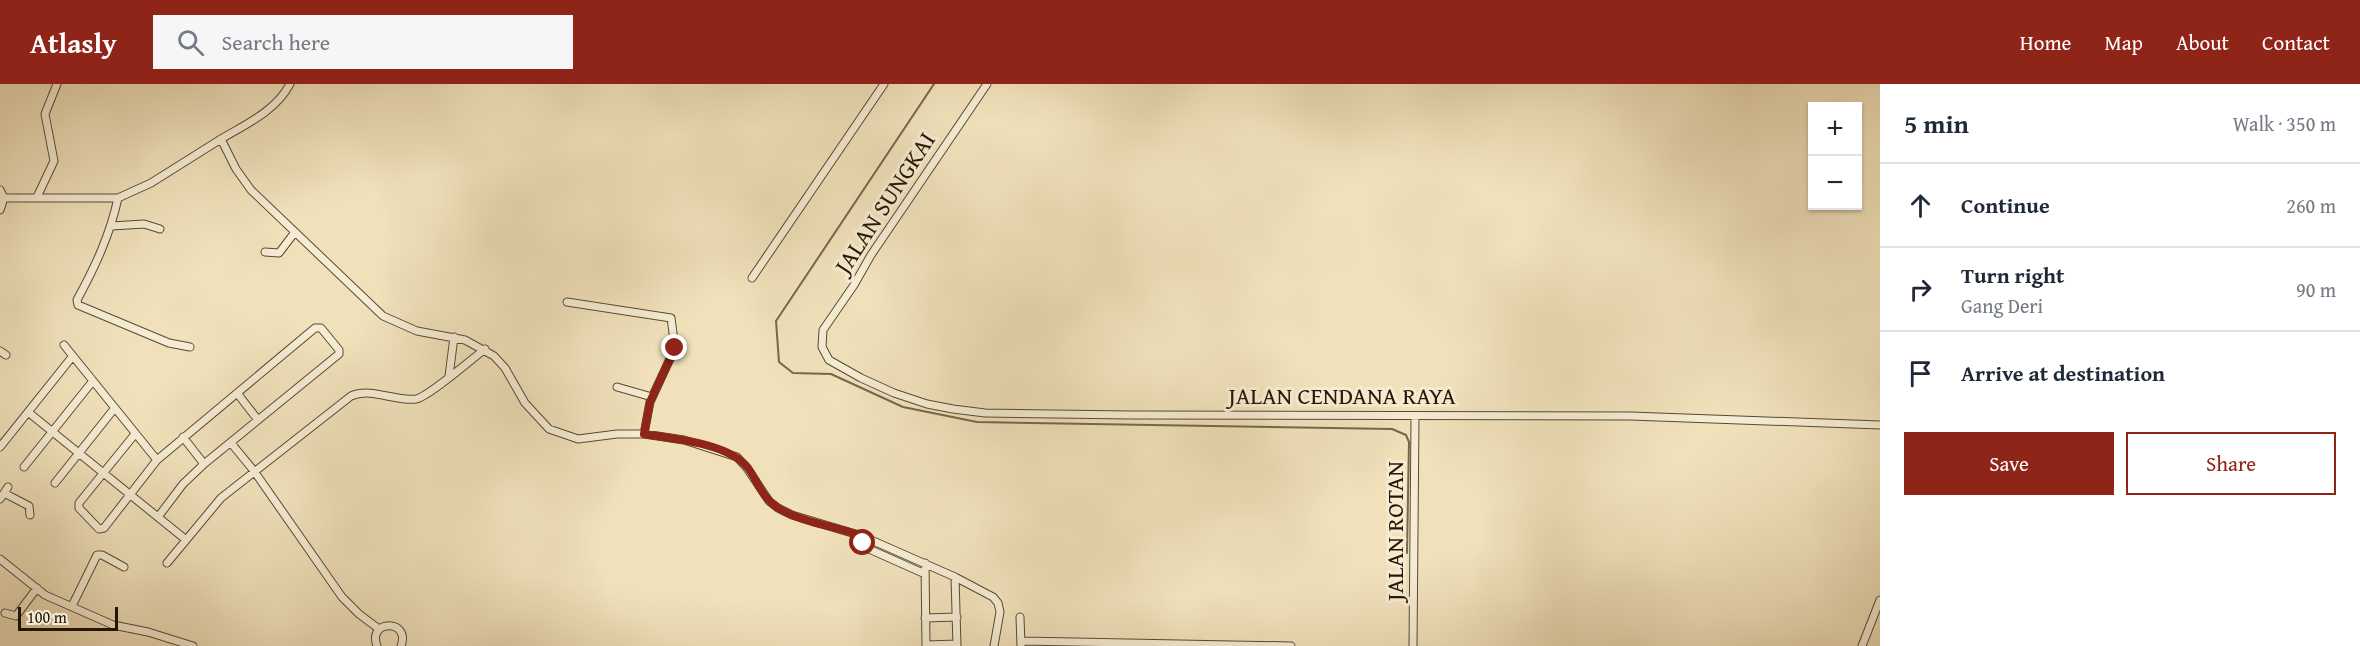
<!DOCTYPE html>
<meta charset="utf-8">
<style>
:root{--surface:#fff;--page:#f6f6f7;--text:#1f2937;--muted:#747a83;--line:#e0e1e3;--accent:#8f2418}
body{margin:0;font-family:"Gentium Book Plus",serif;background:var(--page);color:var(--text)}
.controls{position:absolute;right:18px;top:18px;display:grid;overflow:hidden;border-radius:0px;box-shadow:0 2px 4px #0004}
.controls button{width:54px;height:54px;display:grid;place-items:center;padding:0;border:0;border-bottom:2px solid var(--line);background:var(--surface);color:var(--text);font:30px sans-serif}
.scale{position:absolute;left:18px;bottom:15px;width:100px;box-sizing:border-box;padding-left:6px;border:3px solid #261704;border-top:0;font-size:16px;line-height:21px;white-space:nowrap;color:#261704;-webkit-text-stroke:4px #f5ecd3;paint-order:stroke}
.stop{position:absolute;width:18px;height:18px;margin:-14px;border:4px solid #8f2418;border-radius:50%;background:#fff}
.stop.end{background:#8f2418;border-color:#fff;box-shadow:0 2px 6px #0008}
.list{margin:0;padding:0;list-style:none}
h2{display:flex;justify-content:space-between;align-items:center;height:78px;margin:0;padding:0 24px;font-size:26px}
h2 small{font-size:20px;font-weight:400;color:var(--muted)}
.list li{display:grid;grid-template-columns:39px 1fr auto;gap:18px;align-items:center;box-sizing:border-box;height:84px;padding:0 24px;border-top:2px solid var(--line)}
.list b{display:block;font-size:22px;white-space:nowrap}
.list p{margin:0;font-size:20px;white-space:nowrap;color:var(--muted)}
.list em{font-size:20px;font-style:normal;color:var(--muted)}
.actions{display:flex;gap:12px;padding:18px 24px}
.actions a{flex:1;padding:14px 0;border:2px solid var(--accent);border-radius:0px;text-align:center;font-size:21px;color:var(--accent)}
.actions .main{background:var(--accent);color:#fff}
.icon{flex:none;width:33px;height:33px;fill:none;stroke:currentColor;stroke-width:2;stroke-linecap:round;stroke-linejoin:round}
.map{position:relative;flex:none;width:1880px;height:562px;overflow:hidden}
header{display:flex;align-items:center;gap:36px;box-sizing:border-box;height:84px;padding:0 30px;background:var(--accent);color:#fff}
header strong{font-size:28px}
nav{display:flex;gap:33px;margin-inline-start:auto;font-size:21px}
.search{width:420px;height:54px;background:var(--page);display:flex;align-items:center;gap:15px;box-sizing:border-box;padding:0 21px;border-radius:0px;color:var(--muted);font-size:22px}
main{display:flex}
aside{flex:1;background:var(--surface)}
.map>svg:first-child{display:block}
</style>
<header>
<strong>Atlasly</strong>
<div class="search"><svg class="icon" aria-label="search" viewBox="0 0 24 24"><circle cx="10" cy="10" r="6"/><path d="M15 15l6 6"/></svg>Search here</div>
<nav><a>Home</a><a>Map</a><a>About</a><a>Contact</a></nav>
</header>
<main>
<div class="map">
<svg width="1880" height="562" viewBox="0 0 1880 562">
<rect width="100%" height="100%" fill="#f0e1bb"/>
<filter id="stains"><feTurbulence type="fractalNoise" baseFrequency=".00333" numOctaves="4"/><feColorMatrix values="0 0 0 0 .2 0 0 0 0 .09 0 0 0 0 .02 0 0 0 .5 -.17"/></filter>
<radialGradient id="worn" r=".72"><stop offset=".6" stop-color="#630" stop-opacity="0"/><stop offset="1" stop-color="#630" stop-opacity=".3"/></radialGradient>
<g fill="none" stroke-linecap="round" stroke-linejoin="round">
<path stroke="#76674d" stroke-width="2" d="M934,0L776,237L779,278L793,289L831,290L903,323L977,338L1392,345L1406,351L1409,358L1407,469"/>
<g stroke="#584a32" stroke-width="9">
<path id="minor" d="M987,0L871,171L854,201L823,246L822,263L829,276L861,294L894,309L927,320L953,325L985,329L1131,331L1631,332L1880,341
M221,55C246,40 276,27 290,0
M0,106L4,114L0,126
M37,113L54,77L45,30L57,0
M0,114H118L151,99L221,55L236,85L251,106L383,232L417,247L465,256L494,272L505,284L525,319L549,345L578,355L617,350H644L684,356L737,373L747,384L769,417L778,424L792,431L862,452L955,493L993,513L998,519L1000,528L994,562
M118,114C110,151 95,183 77,216L78,221L169,259L190,263
M112,142L144,140L160,145
M265,168L279,169L295,148
M752,194L884,0
M567,218L671,234L675,264L650,318L644,350
M64,261L157,376
M0,267L6,271
M449,292L454,253
M617,303L652,313
M237,309L258,336
M28,328L185,455
M135,350L79,419V424L99,445L104,444L157,376L315,244H321L339,266V270L204,380L183,400L158,433
M183,353L204,380
M231,359L254,387L342,513L359,530L379,545
M0,363L72,273
M24,383L92,298
M55,399L114,325
M4,409L29,422L30,431
M0,415L8,403
M862,452L863,459L869,465L925,490
M0,475L45,511L113,541L148,548L193,562
M167,479L221,414L351,312C372,303 395,318 416,315C428,313 472,275 485,265
M925,479L926,562
M955,493L957,562
M72,522L97,471H102L124,483
M5,529L16,532L37,504
M1020,533L1021,562
M925,534L957,533
M1021,557L1291,562
M926,561L957,560
M377,562C367,535 411,535 401,562
M1413,562L1415,333
M1862,562L1880,516"/>
</g>
<use href="#minor" stroke="#f5ecd3" stroke-width="7"/>
</g>
<g fill="none" stroke-linecap="round" stroke-linejoin="round">
<path stroke="#8f2418" stroke-width="8" d="M675,264L650,318L644,350C674,355 729,359 748,384C758,398 763,415 778,424C803,439 835,442 862,452L863,459"/>
</g>
<g text-anchor="middle" stroke-width="6" stroke-linejoin="round" paint-order="stroke">
<g font-size="24" fill="#261704" stroke="#f5ecd3">
<text transform="translate(885 119) rotate(-57)" y="8">JALAN SUNGKAI</text>
<text x="1342" y="320">JALAN CENDANA RAYA</text>
<text transform="translate(1395 447) rotate(-90)" y="8">JALAN ROTAN</text>
</g>
</g>
<rect width="100%" height="100%" filter="url(#stains)"/>
<rect width="100%" height="100%" fill="url(#worn)"/>
</svg>
<div class="controls">
<button>+</button>
<button>−</button>
</div>
<div class="scale">100 m</div>
<div class="stop" style="left:863px;top:459px"></div>
<div class="stop end" style="left:675px;top:264px"></div>
</div>
<aside>
<h2>5 min<small>Walk · 350 m</small></h2>
<ul class="list">
<li><svg class="icon" aria-label="ahead" viewBox="0 0 24 24"><path d="M12 20V5M6 11l6-6 6 6"/></svg><div><b>Continue</b></div><em>260 m</em></li>
<li><svg class="icon" aria-label="right" viewBox="0 0 24 24"><path d="M7 20v-9h11M14 6l5 5-5 5"/></svg><div><b>Turn right</b><p>Gang Deri</p></div><em>90 m</em></li>
<li><svg class="icon" aria-label="arrive" viewBox="0 0 24 24"><path d="M6 21V4h12l-3 4 3 4H6"/></svg><div><b>Arrive at destination</b></div></li>
</ul>
<div class="actions"><a class="main">Save</a><a>Share</a></div>
</aside>
</main>
